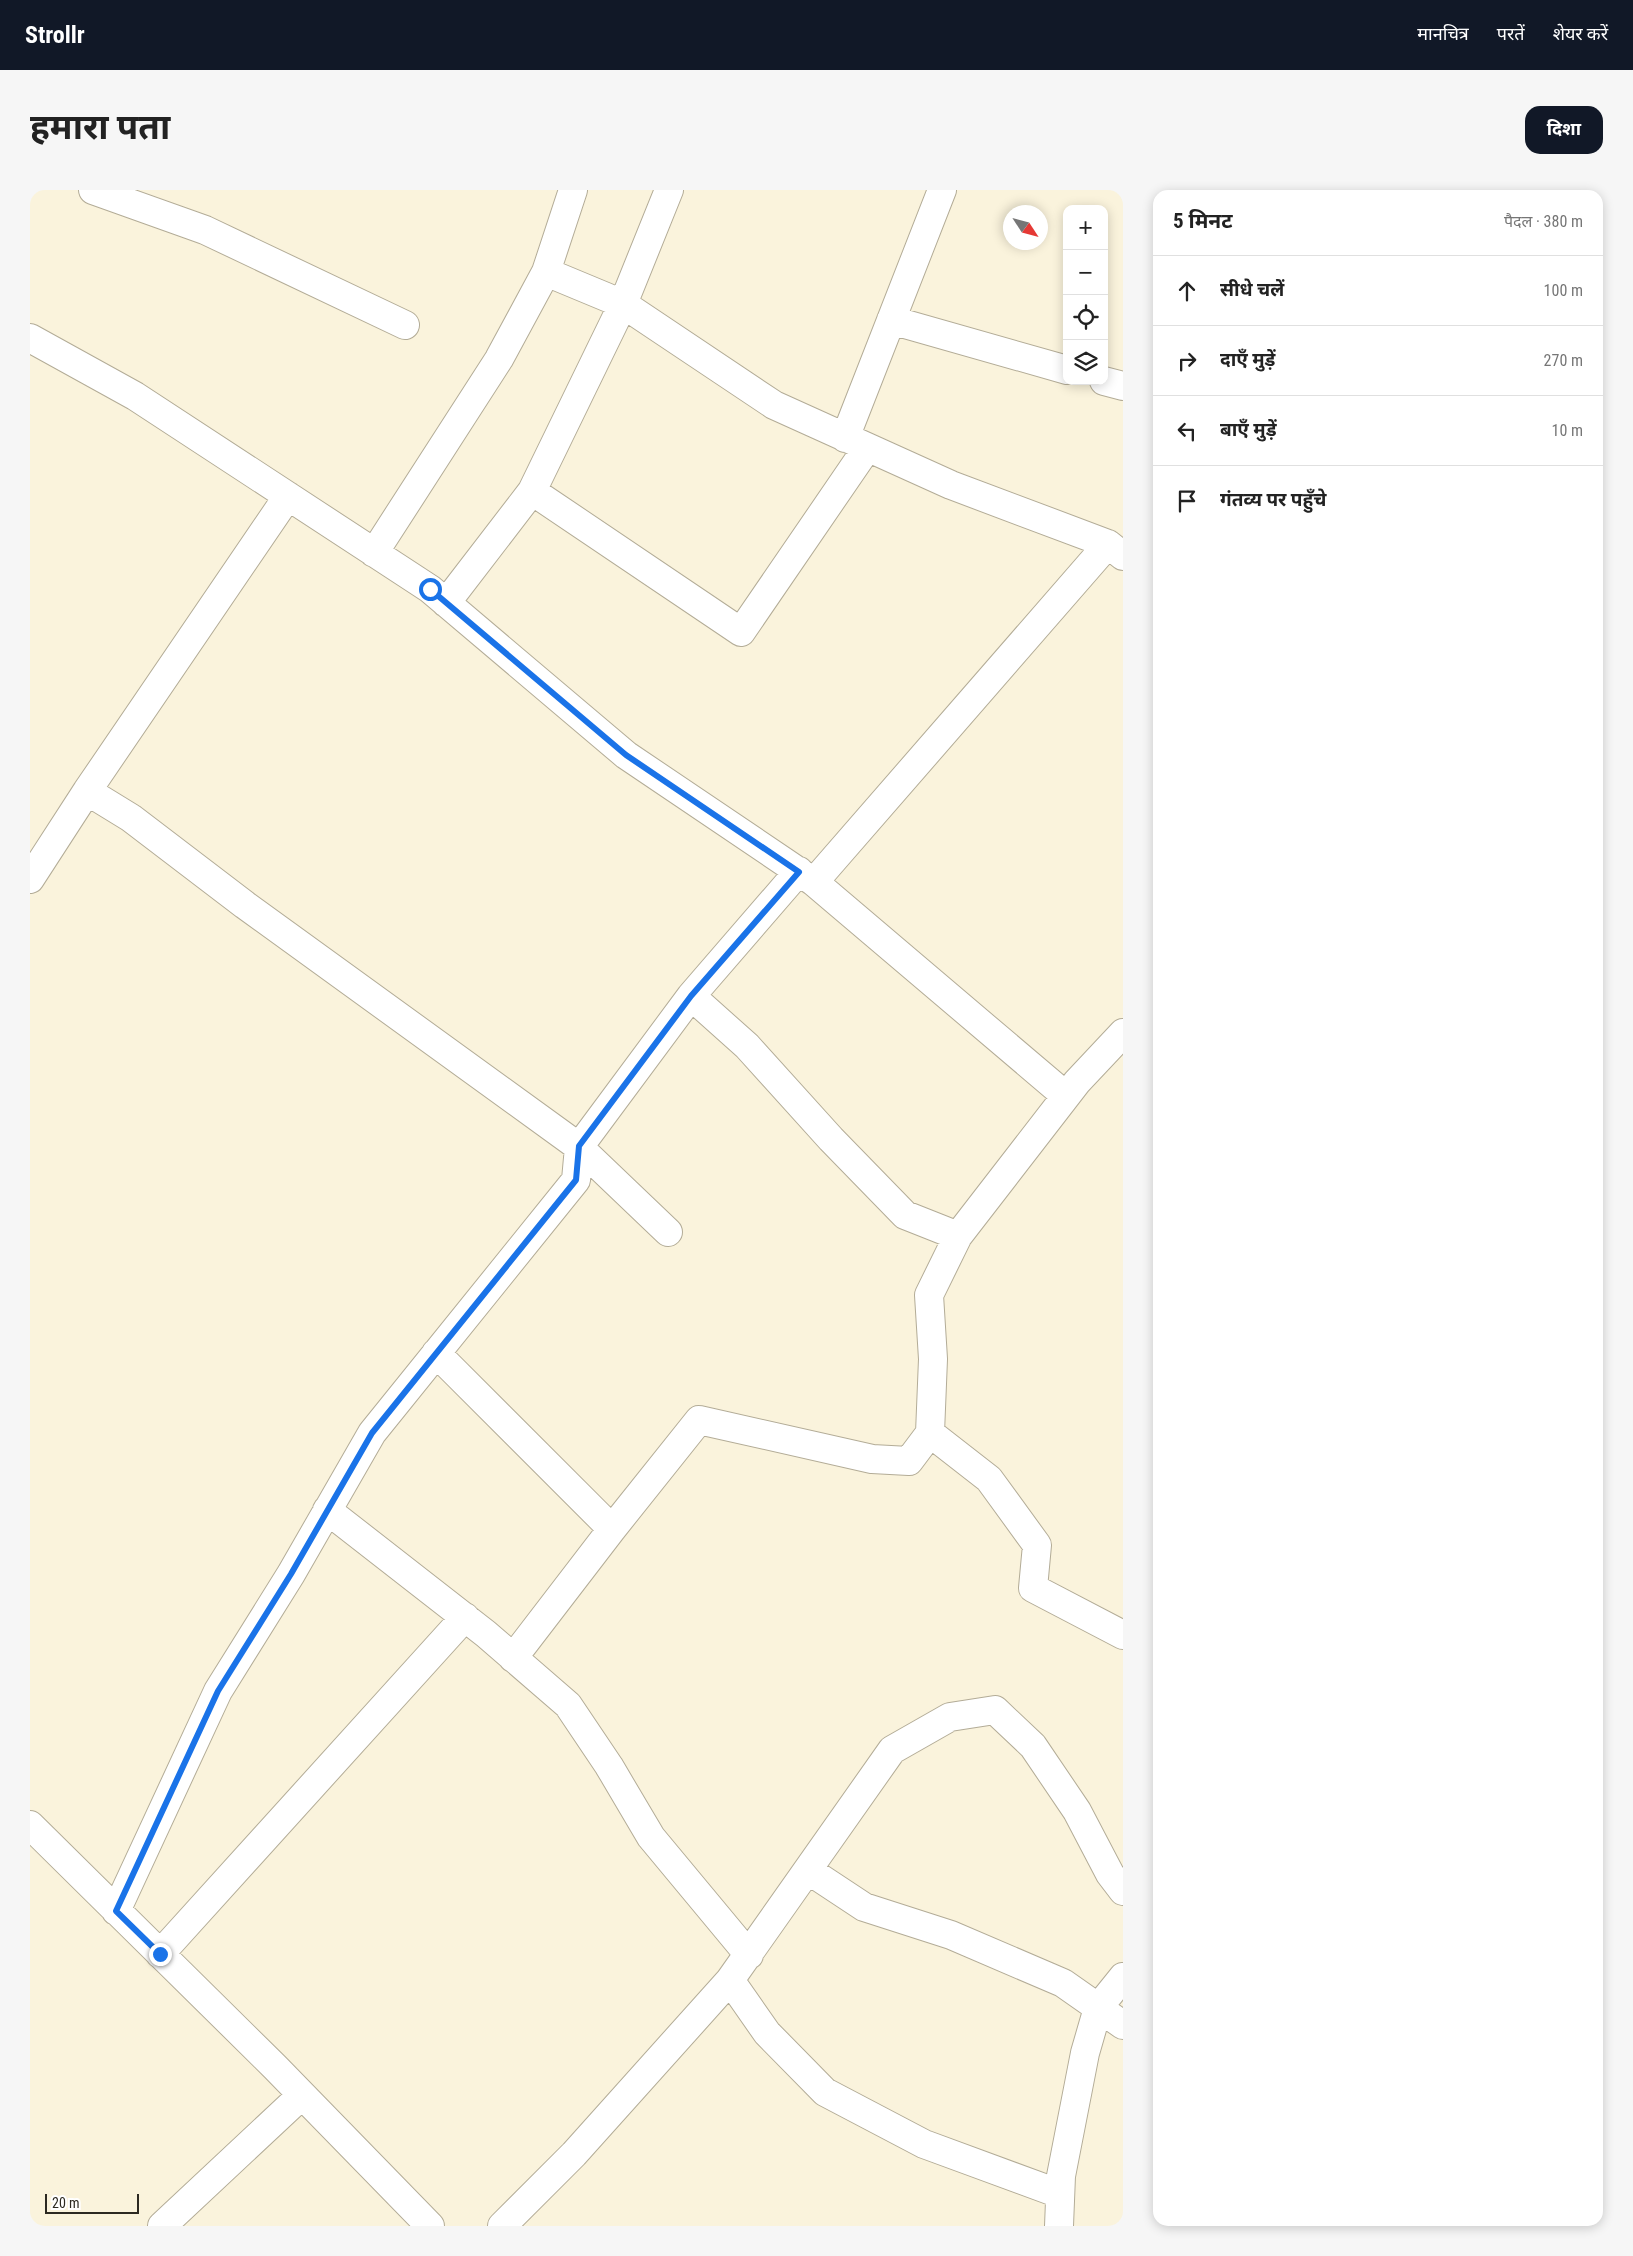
<!DOCTYPE html>
<html lang="hi">
<meta charset="utf-8">
<style>
:root{--surface:#fff;--page:#f6f6f6;--text:#222;--muted:#767676;--line:#e0e0e0;--accent:#111827}
body{margin:0;font-family:"Roboto Condensed","Noto Sans Devanagari",sans-serif;background:var(--page);color:var(--text)}
.controls{position:absolute;right:15px;top:15px;display:grid;overflow:hidden;border-radius:10px;box-shadow:0 2px 12px #0003}
.controls button{width:45px;height:45px;display:grid;place-items:center;padding:0;border:0;border-bottom:1px solid var(--line);background:var(--surface);color:var(--text);font:25px sans-serif}
.compass{position:absolute;left:973px;top:15px;width:45px;height:45px;border-radius:50%;background:var(--surface);box-shadow:0 2px 12px #0003;rotate:126deg}
.scale{position:absolute;left:15px;bottom:12px;width:94px;box-sizing:border-box;padding-left:5px;border:2px solid #2c2921;border-top:0;font-size:14px;line-height:18px;white-space:nowrap;color:#2c2921;-webkit-text-stroke:4px #fff;paint-order:stroke}
.stop{position:absolute;width:15px;height:15px;margin:-11px;border:4px solid #1a73e8;border-radius:50%;background:#fff}
.stop.end{background:#1a73e8;border-color:#fff;box-shadow:0 1px 5px #0008}
.list{margin:0;padding:0;list-style:none}
h2{display:flex;justify-content:space-between;align-items:center;height:65px;margin:0;padding:0 20px;font-size:21px}
h2 small{font-size:16px;font-weight:400;color:var(--muted)}
.list li{display:grid;grid-template-columns:32px 1fr auto;gap:15px;align-items:center;box-sizing:border-box;height:70px;padding:0 20px;border-top:1px solid var(--line)}
.list b{display:block;font-size:19px;white-space:nowrap}
.list em{font-size:16px;font-style:normal;color:var(--muted)}
.icon{flex:none;width:28px;height:28px;fill:none;stroke:currentColor;stroke-width:2;stroke-linecap:round;stroke-linejoin:round}
.map{position:relative;flex:none;width:1093px;height:2036px;overflow:hidden;border-radius:15px}
header{display:flex;align-items:center;gap:30px;box-sizing:border-box;height:70px;padding:0 25px;background:var(--accent);color:#fff}
header strong{font-size:24px}
nav{display:flex;gap:28px;margin-inline-start:auto;font-size:18px}
.intro{display:flex;align-items:center;justify-content:space-between;box-sizing:border-box;height:120px;padding:0 30px}
h1{margin:0;font-size:35px}
.button{padding:12px 22px;border-radius:15px;background:var(--accent);color:#fff;font-size:18px;font-weight:700}
main{display:flex;gap:30px;padding:0 30px}
aside{flex:1;background:var(--surface);border-radius:15px;box-shadow:0 2px 12px #0003}
.map>svg:first-child{display:block}
</style>
<header>
<strong>Strollr</strong>
<nav><a>मानचित्र</a><a>परतें</a><a>शेयर करें</a></nav>
</header>
<div class="intro"><h1>हमारा पता</h1><a class="button">दिशा</a></div>
<main>
<div class="map">
<svg width="1093" height="2036" viewBox="0 0 1093 2036">
<rect width="100%" height="100%" fill="#faf3dc"/>
<g fill="none" stroke-linecap="round" stroke-linejoin="round">
<g stroke="#b3ac97" stroke-width="30">
<path id="street" d="M63,0L175,40L375,135
M516,82L593,114L744,215L921,295L1078,354L1093,366
M861,130L1037,180
M0,148L105,206L400,399L596,565L784,692L1036,906
M1074,191L1093,196
M815,248L912,0
M502,301L711,442L837,258
M344,363L469,169L516,82L543,0
M416,413L502,301L593,114L639,0
M57,601L101,628L215,715L549,957L638,1042
M0,689L57,601L258,306
M784,692L1078,354
M661,806L717,856L801,949L875,1025L928,1046
M1093,843L1047,892L928,1046L899,1105L903,1169L900,1243L959,1289L1007,1355L1003,1398L1093,1445
M406,1163L582,1339
M297,1320L456,1444L538,1515L579,1576L621,1647L719,1765
M483,1468L582,1339L669,1230L842,1269L879,1271L900,1243
M0,1635L245,1877L400,2036
M778,1680L834,1717L921,1745L1033,1793L1093,1835
M86,1721L188,1501L261,1384L342,1243L546,990L549,957L661,806L769,681
M130,1764L435,1427
M700,1790L737,1843L795,1902L894,1954L1030,2004
M132,2036L272,1905
M472,2036L544,1964L700,1790L862,1560L920,1527L965,1520L1003,1556L1047,1621L1080,1684L1093,1701
M1029,2036L1031,1986L1055,1863L1068,1818L1093,1787"/>
</g>
<use href="#street" stroke="#fff" stroke-width="28"/>
</g>
<g fill="none" stroke-linecap="round" stroke-linejoin="round">
<path stroke="#1a73e8" stroke-width="6" d="M130,1764L86,1721L188,1501L261,1384L342,1243L546,990L549,956L661,806L769,682L596,565L400,399"/>
</g>
</svg>
<div class="controls">
<button>+</button>
<button>−</button>
<button><svg class="icon" aria-label="locate" viewBox="0 0 24 24"><circle cx="12" cy="12" r="6"/><path d="M12 2v4M12 18v4M2 12h4M18 12h4"/></svg></button>
<button><svg class="icon" aria-label="layers" viewBox="0 0 24 24"><path d="M12 4l9 5-9 5-9-5zM3 14l9 5 9-5"/></svg></button>
</div>
<svg class="compass" viewBox="-18 -18 36 36"><path d="M0-13l5 13h-10z" fill="#e53935"/><path d="M0 13l5-13h-10z" fill="#767676"/></svg>
<div class="scale">20 m</div>
<div class="stop" style="left:400px;top:399px"></div>
<div class="stop end" style="left:130px;top:1764px"></div>
</div>
<aside>
<h2>5 मिनट<small>पैदल · 380 m</small></h2>
<ul class="list">
<li><svg class="icon" aria-label="ahead" viewBox="0 0 24 24"><path d="M12 20V5M6 11l6-6 6 6"/></svg><div><b>सीधे चलें</b></div><em>100 m</em></li>
<li><svg class="icon" aria-label="right" viewBox="0 0 24 24"><path d="M7 20v-9h11M14 6l5 5-5 5"/></svg><div><b>दाएँ मुड़ें</b></div><em>270 m</em></li>
<li><svg class="icon" aria-label="left" viewBox="0 0 24 24"><path d="M17 20v-9H6M10 6l-5 5 5 5"/></svg><div><b>बाएँ मुड़ें</b></div><em>10 m</em></li>
<li><svg class="icon" aria-label="arrive" viewBox="0 0 24 24"><path d="M6 21V4h12l-3 4 3 4H6"/></svg><div><b>गंतव्य पर पहुँचे</b></div></li>
</ul>
</aside>
</main>
